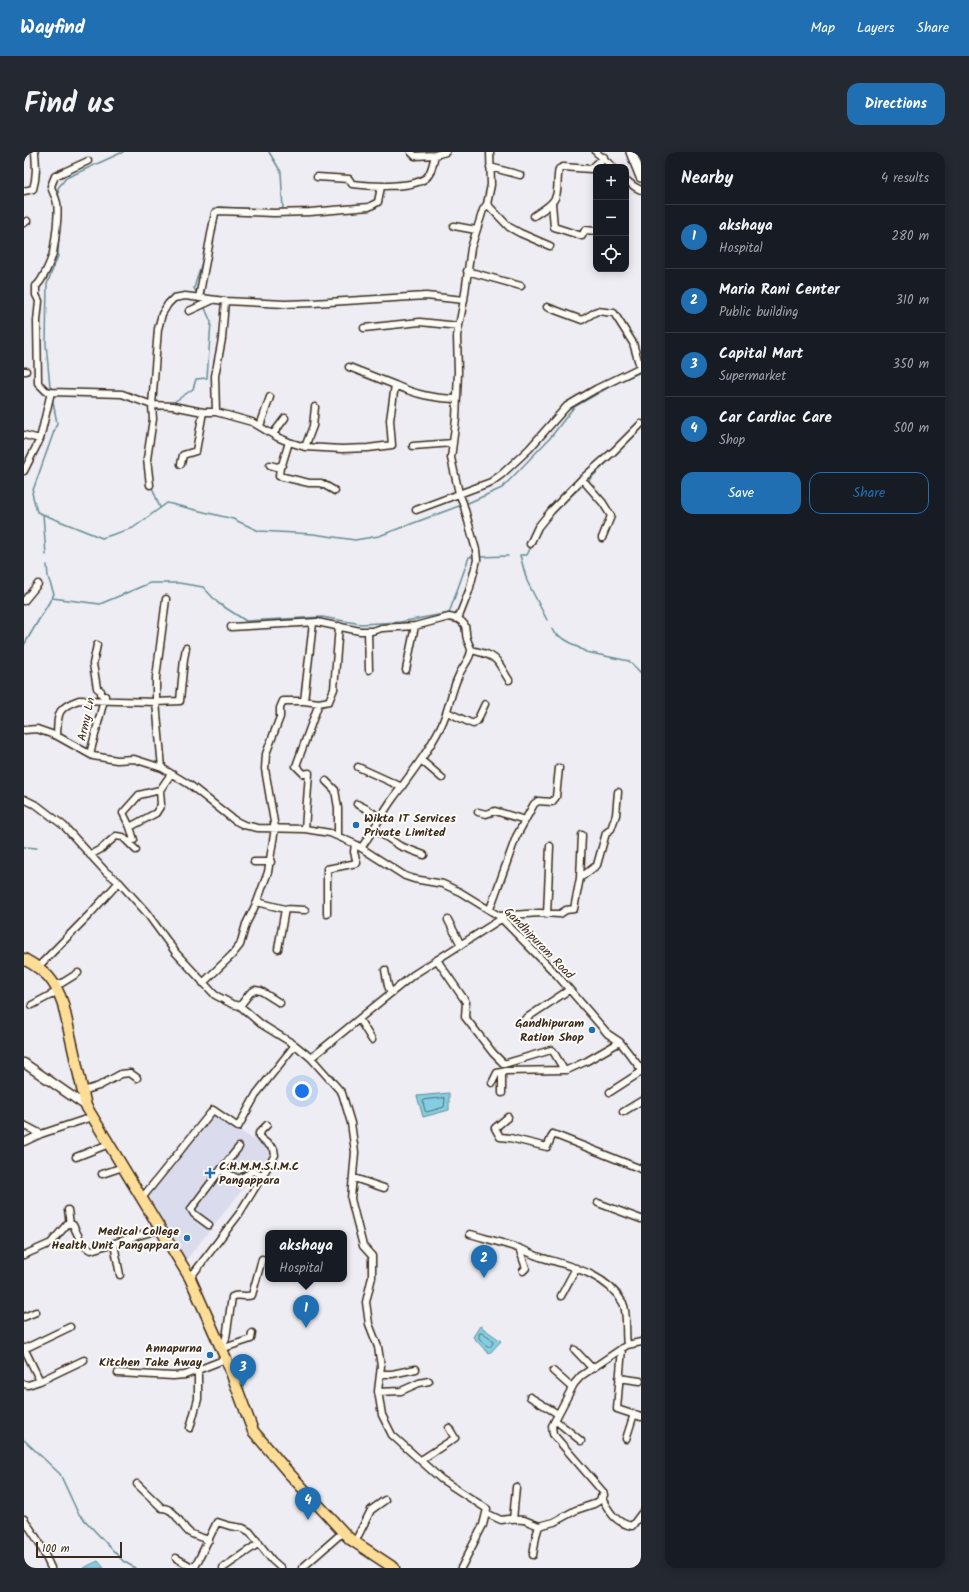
<!DOCTYPE html>
<meta charset="utf-8">
<style>
:root{--surface:#171b24;--page:#242831;--text:#f1f3f6;--muted:#9ea1a6;--line:#363941;--accent:#1f6fb2}
body{margin:0;font-family:Kalam,sans-serif;background:var(--page);color:var(--text)}
.controls{position:absolute;right:12px;top:12px;display:grid;overflow:hidden;border-radius:8px;box-shadow:0 2px 10px #0003}
.controls button{width:36px;height:36px;display:grid;place-items:center;padding:0;border:0;border-bottom:1px solid var(--line);background:var(--surface);color:var(--text);font:20px sans-serif}
.scale{position:absolute;left:12px;bottom:10px;width:86px;box-sizing:border-box;padding-left:4px;border:2px solid #3b2a1e;border-top:0;font-size:11px;line-height:14px;white-space:nowrap;color:#3b2a1e;-webkit-text-stroke:3px #fdfcf7;paint-order:stroke}
.you{position:absolute;left:278px;top:939px;width:14px;height:14px;margin:-10px;border:3px solid #fff;border-radius:50%;background:#1a73e8;box-shadow:0 0 0 6px #1a73e833}
.badge{display:grid;place-items:center;width:26px;height:26px;border-radius:50%;background:var(--accent);color:#fff;font-size:13px;font-weight:700}
.pin{position:absolute;translate:-50% -33px;filter:drop-shadow(0 1px 2px #0008)}
.pin::after{content:'';position:absolute;top:21px;width:14px;height:12px;background:inherit;clip-path:polygon(0 0,100% 0,50% 100%)}
.popup{position:absolute;left:241px;top:1078px;width:82px;height:52px;box-sizing:border-box;display:grid;place-content:center;border-radius:8px;background:var(--surface);filter:drop-shadow(0 1px 3px #0005);font-size:13px;white-space:nowrap;color:var(--muted)}
.popup b{font-size:15px;color:var(--text)}
.popup::after{content:'';position:absolute;left:50%;top:100%;margin-left:-8px;border:8px solid transparent;border-top-color:var(--surface)}
.list{margin:0;padding:0;list-style:none}
h2{display:flex;justify-content:space-between;align-items:center;height:52px;margin:0;padding:0 16px;font-size:17px}
h2 small{font-size:13px;font-weight:400;color:var(--muted)}
.list li{display:grid;grid-template-columns:26px 1fr auto;gap:12px;align-items:center;box-sizing:border-box;height:64px;padding:0 16px;border-top:1px solid var(--line)}
.list b{display:block;font-size:15px;white-space:nowrap}
.list p{margin:0;font-size:13px;white-space:nowrap;color:var(--muted)}
.list em{font-size:13px;font-style:normal;color:var(--muted)}
.actions{display:flex;gap:8px;padding:12px 16px}
.actions a{flex:1;padding:9px 0;border:1px solid var(--accent);border-radius:12px;text-align:center;font-size:14px;color:var(--accent)}
.actions .main{background:var(--accent);color:#fff}
.icon{flex:none;width:22px;height:22px;fill:none;stroke:currentColor;stroke-width:2;stroke-linecap:round;stroke-linejoin:round}
.map{position:relative;flex:none;width:617px;height:1416px;overflow:hidden;border-radius:12px}
header{display:flex;align-items:center;gap:24px;box-sizing:border-box;height:56px;padding:0 20px;background:var(--accent);color:#fff}
header strong{font-size:19px}
nav{display:flex;gap:22px;margin-inline-start:auto;font-size:14px}
.intro{display:flex;align-items:center;justify-content:space-between;box-sizing:border-box;height:96px;padding:0 24px}
h1{margin:0;font-size:28px}
.button{padding:10px 18px;border-radius:12px;background:var(--accent);color:#fff;font-size:14px;font-weight:700}
main{display:flex;gap:24px;padding:0 24px}
aside{flex:1;background:var(--surface);border-radius:12px;box-shadow:0 2px 10px #0003}
.map>svg:first-child{display:block}
</style>
<header>
<strong>Wayfind</strong>
<nav><a>Map</a><a>Layers</a><a>Share</a></nav>
</header>
<div class="intro"><h1>Find us</h1><a class="button">Directions</a></div>
<main>
<div class="map">
<svg width="617" height="1416" viewBox="0 0 617 1416">
<rect width="100%" height="100%" fill="#ededf3"/>
<filter id="ink" filterUnits="userSpaceOnUse"><feTurbulence type="fractalNoise" baseFrequency=".025" numOctaves="2"/><feDisplacementMap in="SourceGraphic" scale="8" xChannelSelector="R" yChannelSelector="G"/><feConvolveMatrix kernelMatrix="1 2 1 2 8 2 1 2 1" color-interpolation-filters="sRGB"/></filter>
<g filter="url(#ink)">
<path fill="#dadcee" d="M189,961L249,1000L162,1108L123,1041Z"/>
<path fill="#83cee3" stroke="#668c94" d="M425,941V958L399,965L393,944Z
M456,1174L477,1189L465,1202L449,1185Z
M74,1409L80,1416H59Z"/>
<g fill="none" stroke-linecap="round" stroke-linejoin="round">
<path stroke="#586c6d" stroke-width="1" d="M420,946L421,948L420,955L403,960L401,959L399,950L400,948Z
M456,1181H458L469,1189V1191L466,1195H463L455,1186Z"/>
<path stroke="#668c94" stroke-width="1.5" d="M245,0L257,20L259,58
M35,48L34,36L42,26L99,0
M194,55L255,58
M172,140L170,136L180,104
M26,235L22,192L23,132L34,104L36,58
M28,245L33,271L8,341L13,360L78,386L109,376L143,351L209,367L235,379L289,382L331,388L355,384L435,354
M150,250L169,237L172,227L183,226L187,170L180,154
M130,258L143,257
M565,328L617,277
M128,335L136,356
M540,350L558,334
M444,351L478,336L526,286L550,255L592,231L617,220
M19,362L22,403
M496,403H503L508,393
M496,403L503,429L523,468
M457,405L484,404
M28,446L76,452L126,431H155L179,435L194,451L222,469L298,465L337,472L376,470L425,461L445,405H448
M528,477L530,481L562,500L605,509L617,521
M0,493L30,442L24,425L23,413
M0,695L13,696
M0,1288L36,1322L54,1361L99,1409L111,1416"/>
<g stroke="#3b2a1e" stroke-width="9">
<path id="minor" d="M387,0L391,4L411,3
M572,0L589,15
M466,15L496,23
M293,25L325,27L328,32C345,34 387,37 402,26C408,21 409,10 411,3L422,0
M602,28L611,35L617,38
M0,39L9,37C13,24 12,13 11,0
M528,51L530,75L558,84L561,78L572,79
M463,52L485,75L496,81L526,94
M510,64C519,57 532,52 533,39C534,32 533,25 535,17L539,15L567,17L580,5
M0,71L3,69
M430,74L452,78
M443,119L497,134
M175,146L191,61L194,59L250,61L286,60L345,55L354,50L357,35
M523,155L558,168L573,159L590,161L609,191L616,215
M165,159L189,148
M340,176L396,170L435,174
M325,215L371,233
M0,219H2
M27,240L22,239L14,231L13,169L15,149L12,143V134C18,130 27,109 29,101C31,90 35,62 33,51C32,45 28,40 27,34L31,24L64,9
M192,260L191,224L198,187L201,149
M236,274L246,245
M249,282L261,266
M0,283L16,287L27,240L98,242L128,253L149,254L179,260H192L228,270L253,285L265,290L281,295L318,297L344,296L368,293L366,268L371,233C393,243 409,246 432,247
M389,294L429,291
M281,295L289,274L291,255
M157,312L159,303L172,299L179,260
M246,313L253,315L258,313L265,290
M256,315L255,324L285,331H297L311,339
M0,319L16,287
M558,327L579,351L587,364L578,386
M126,333L123,307L129,267L128,253L134,177L138,162L144,152L150,146L161,144L201,149L261,152L289,151L402,144L440,148
M392,358L467,330L478,322L505,297L543,254L572,237L617,215
M506,392L514,375L527,359L558,327L590,299L617,272
M0,449L14,432
M289,471L280,549L295,551L305,549L310,537L315,474
M207,475L293,470L336,479H348L358,476L391,474L425,465L434,467
M344,479L345,518
M447,498C455,500 468,502 473,509C477,514 481,522 485,528
M382,518L391,474
M423,560L449,572L453,569L461,552
M0,578L13,577L33,584L69,604L93,608L110,607L138,616L166,633L210,668L220,673L234,676L281,677L306,681L331,692L381,724L390,727L419,732L436,740L475,764L533,823L584,882L596,890L617,917
M33,584C34,562 32,556 55,548L132,550L156,549L160,507L162,496
M66,602L81,544L77,542V539L73,536L69,512L73,493
M397,608L418,626
M334,615L378,635
M138,616L132,550V526L142,447
M302,629L311,638L314,656V684
M0,647L14,654L40,674L82,720L95,730L122,760L152,801L191,843L208,852L216,854L237,872L271,893L287,906L318,941L327,971L331,1000L327,1047L339,1094L348,1104V1125L342,1150L345,1172L354,1195L357,1214L354,1239L358,1263L368,1283L417,1327L463,1357L459,1373L437,1416
M333,652L343,657L356,666
M454,660L462,662L471,659L501,668
M106,675L132,661L137,653L136,638
M281,677L285,621L280,622L272,614L295,551
M350,677L376,694L400,703
M104,690L110,688L106,675L99,661L115,643L136,638L147,622
M337,696C349,680 358,661 370,645C387,622 404,600 417,574C425,558 427,539 435,523C438,515 447,507 447,498C447,495 444,491 443,487C440,476 445,474 434,467L445,439L453,408L452,398L439,351L435,341L427,306L432,267L434,220L433,184L440,148L447,96L459,58L463,52L467,33L466,0
M66,703L77,697L92,684L99,685L112,698
M230,710H247
M556,726L558,683
M233,750L261,757L281,758
M466,757L492,685L510,652L514,649L528,650L532,645L535,616
M303,762V717L333,711L330,700L331,692
M523,762L526,694
M475,764L515,761L536,762L542,758L550,757L556,726L573,713L582,681L587,677L592,663L594,640
M424,768L437,793
M254,797L261,757
M413,808L442,850L441,865L469,901L480,912L527,898L529,899L540,918H543L563,909L596,890
M14,815L65,763L95,730
M361,818L364,834L367,841
M179,831L208,803L216,793L222,772L233,750L244,720L251,676L241,617L242,602L256,565V556L259,549H280
M31,833L38,831L54,821
M8,853L34,839
M216,854L226,841L231,838L237,839L256,851
M335,867L348,888
M501,867L545,838
M287,906L389,823L477,767
M468,931L473,921L482,919L540,918
M59,939L75,934L97,922L106,921L113,926
M586,940L617,920
M478,941V920
M599,960L617,949
M484,965L471,976L476,985L486,986L523,995L529,982L617,1017
M0,973L17,982
M0,990L17,982L68,965
M215,995L199,1015L198,1019L215,1027L229,1019L239,1023
M52,1005L85,992
M78,1022L99,1015
M330,1026L360,1036
M118,1046L189,958L214,975L233,941L271,893
M574,1051L617,1067
M44,1058L46,1072
M185,1073L170,1062L167,1057L198,1016
M446,1082C463,1087 480,1091 496,1097C503,1099 509,1103 516,1105C545,1114 582,1121 599,1151C604,1161 601,1180 603,1193
M90,1092L96,1123
M495,1096L502,1116L499,1119
M0,1103L27,1091L44,1071L49,1073C53,1081 58,1095 67,1098L137,1077
M166,1126L215,1062L251,1003L250,997L235,985V981L243,973
M537,1144L552,1116
M0,1165L12,1160
M0,1196L16,1229L60,1208
M598,1196L593,1257L617,1265
M0,1197L46,1175
M197,1197L202,1186L208,1145C214,1141 221,1146 228,1143L238,1107
M197,1197L227,1187L228,1181
M551,1198L568,1216
M529,1219L548,1236
M94,1221L149,1224L161,1223L202,1207
M356,1222H368L392,1217
M595,1226L616,1229
M0,1232L4,1233L16,1229
M354,1240L377,1239L395,1231L405,1229
M506,1245L534,1262
M531,1268L557,1289
M166,1276L174,1247V1218
M602,1287L610,1262
M397,1308L431,1286L425,1276
M113,1332L138,1356C152,1356 156,1374 166,1381C171,1384 179,1386 185,1388
M577,1345C585,1359 591,1371 608,1374L617,1362
M462,1361L477,1368L484,1367L500,1368L515,1374L530,1370L552,1358L570,1352L575,1349L580,1343L579,1340L529,1282L528,1274L550,1232L557,1224L603,1193L617,1190
M0,1367L15,1390L27,1416
M489,1368L492,1335
M331,1390L347,1358L361,1348
M509,1403L512,1384L515,1374
M152,1406L166,1414L171,1415L193,1370L206,1374L219,1376L226,1380L248,1408L257,1416
M199,1416L235,1391
M278,1416L319,1380"/>
</g>
<g stroke="#3b2a1e" stroke-width="11">
<path id="tertiary" d="M0,911L62,954"/>
</g>
<g stroke="#3b2a1e" stroke-width="12">
<path id="secondary" d="M607,0L617,25"/>
</g>
<g stroke="#3b2a1e" stroke-width="13">
<path id="primary" d="M0,807C22,819 31,828 39,852L62,954L166,1126L202,1207L229,1279L263,1319L319,1380L326,1387L370,1416"/>
</g>
<use href="#minor" stroke="#fdfcf7" stroke-width="6"/>
<use href="#tertiary" stroke="#fdfcf7" stroke-width="8"/>
<use href="#secondary" stroke="#fdfcf7" stroke-width="9"/>
<use href="#primary" stroke="#fedd96" stroke-width="10"/>
</g>
</g>
<g fill="#1f6fb2" stroke="#fdfcf7" stroke-width="1.5">
<circle cx="332" cy="673" r="4"/>
<circle cx="568" cy="878" r="4"/>
<path d="M184 1015h4v4h4v4h-4v4h-4v-4h-4v-4h4z"/>
<circle cx="163" cy="1086" r="4"/>
<circle cx="186" cy="1203" r="4"/>
</g>
<g text-anchor="middle" stroke-width="4" stroke-linejoin="round" paint-order="stroke">
<g font-size="12" fill="#3b2a1e" stroke="#fdfcf7">
<text transform="translate(62 567) rotate(-78)" y="4">Army Ln</text>
<text transform="translate(515 791) rotate(46)" y="4">Gandhipuram Road</text>
</g>
<g font-size="12" font-weight="bold" fill="#3b2a1e" stroke="#fdfcf7" text-anchor="end">
<text x="340" y="670" text-anchor="start">Wikta IT Services<tspan x="340" dy="14">Private Limited</tspan></text>
<text x="560" y="875">Gandhipuram<tspan x="560" dy="14">Ration Shop</tspan></text>
<text x="195" y="1018" text-anchor="start">C.H.M.M.S.I.M.C<tspan x="195" dy="14">Pangappara</tspan></text>
<text x="155" y="1083">Medical College<tspan x="155" dy="14">Health Unit Pangappara</tspan></text>
<text x="178" y="1200">Annapurna<tspan x="178" dy="14">Kitchen Take Away</tspan></text>
</g>
</g>
</svg>
<div class="controls">
<button>+</button>
<button>−</button>
<button><svg class="icon" aria-label="locate" viewBox="0 0 24 24"><circle cx="12" cy="12" r="6"/><path d="M12 2v4M12 18v4M2 12h4M18 12h4"/></svg></button>
</div>
<div class="scale">100 m</div>
<div class="you"></div>
<div class="pin badge" style="left:282px;top:1176px">1</div>
<div class="popup"><b>akshaya</b>Hospital</div>
<div class="pin badge" style="left:460px;top:1126px">2</div>
<div class="pin badge" style="left:219px;top:1235px">3</div>
<div class="pin badge" style="left:284px;top:1368px">4</div>
</div>
<aside>
<h2>Nearby<small>4 results</small></h2>
<ul class="list">
<li><span class="badge">1</span><div><b>akshaya</b><p>Hospital</p></div><em>280 m</em></li>
<li><span class="badge">2</span><div><b>Maria Rani Center</b><p>Public building</p></div><em>310 m</em></li>
<li><span class="badge">3</span><div><b>Capital Mart</b><p>Supermarket</p></div><em>350 m</em></li>
<li><span class="badge">4</span><div><b>Car Cardiac Care</b><p>Shop</p></div><em>500 m</em></li>
</ul>
<div class="actions"><a class="main">Save</a><a>Share</a></div>
</aside>
</main>
